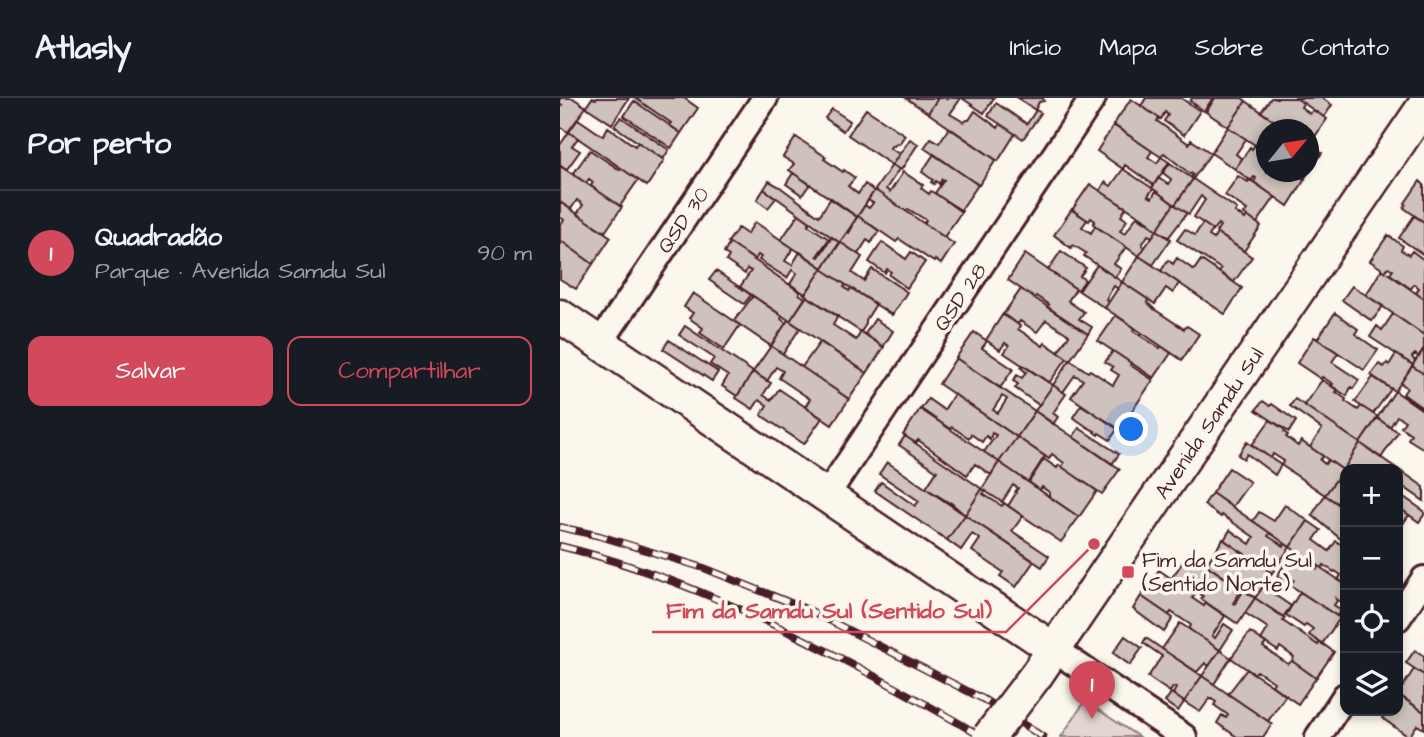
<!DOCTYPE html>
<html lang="pt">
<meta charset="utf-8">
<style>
:root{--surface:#171b24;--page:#242831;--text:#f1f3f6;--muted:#9ea1a6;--line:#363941;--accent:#d1495b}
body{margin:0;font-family:"Architects Daughter",sans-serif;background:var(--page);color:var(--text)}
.controls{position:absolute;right:21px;bottom:21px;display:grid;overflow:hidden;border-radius:14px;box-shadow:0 4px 10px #0003}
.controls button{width:63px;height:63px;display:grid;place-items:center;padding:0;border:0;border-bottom:2px solid var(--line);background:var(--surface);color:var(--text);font:35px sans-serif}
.compass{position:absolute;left:696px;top:21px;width:63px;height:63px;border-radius:50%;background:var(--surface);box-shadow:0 4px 10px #0003;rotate:60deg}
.you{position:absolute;left:572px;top:332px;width:24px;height:24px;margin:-18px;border:5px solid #fff;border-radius:50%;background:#1a73e8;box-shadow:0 0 0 10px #1a73e833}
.badge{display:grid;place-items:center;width:46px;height:46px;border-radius:50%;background:var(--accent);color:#fff;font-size:23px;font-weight:700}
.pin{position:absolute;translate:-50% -58px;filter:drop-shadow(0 2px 4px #0008)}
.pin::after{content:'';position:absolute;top:37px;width:24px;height:21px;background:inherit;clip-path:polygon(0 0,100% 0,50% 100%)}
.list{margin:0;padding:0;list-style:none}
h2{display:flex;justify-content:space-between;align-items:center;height:91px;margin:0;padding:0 28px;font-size:30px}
h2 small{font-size:23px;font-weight:400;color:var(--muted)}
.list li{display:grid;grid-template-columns:46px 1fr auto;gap:21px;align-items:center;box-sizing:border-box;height:126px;padding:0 28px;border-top:2px solid var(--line)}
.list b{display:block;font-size:26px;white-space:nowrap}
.list p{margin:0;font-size:23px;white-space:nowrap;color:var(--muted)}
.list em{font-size:23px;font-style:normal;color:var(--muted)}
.actions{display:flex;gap:14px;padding:21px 28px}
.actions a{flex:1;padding:16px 0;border:2px solid var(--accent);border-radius:14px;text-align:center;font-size:24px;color:var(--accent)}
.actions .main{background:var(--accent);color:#fff}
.icon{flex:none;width:38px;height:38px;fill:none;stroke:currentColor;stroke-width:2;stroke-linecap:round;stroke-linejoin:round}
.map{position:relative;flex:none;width:864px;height:639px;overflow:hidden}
header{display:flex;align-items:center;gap:42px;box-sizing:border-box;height:98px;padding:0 35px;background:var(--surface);border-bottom:2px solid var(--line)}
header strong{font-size:33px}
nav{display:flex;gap:38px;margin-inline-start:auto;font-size:24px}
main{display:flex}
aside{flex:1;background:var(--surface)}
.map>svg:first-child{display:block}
</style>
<header>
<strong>Atlasly</strong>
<nav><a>Início</a><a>Mapa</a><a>Sobre</a><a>Contato</a></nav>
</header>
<main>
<aside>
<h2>Por perto<small></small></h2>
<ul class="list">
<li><span class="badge">1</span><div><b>Quadradão</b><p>Parque · Avenida Samdu Sul</p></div><em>90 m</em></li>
</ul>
<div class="actions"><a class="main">Salvar</a><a>Compartilhar</a></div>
</aside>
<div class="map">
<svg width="864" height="639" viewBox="0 0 864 639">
<rect width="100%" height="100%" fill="#fbf7ec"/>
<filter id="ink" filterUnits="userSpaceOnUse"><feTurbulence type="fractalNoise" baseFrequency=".0143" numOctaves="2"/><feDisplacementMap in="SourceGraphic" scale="14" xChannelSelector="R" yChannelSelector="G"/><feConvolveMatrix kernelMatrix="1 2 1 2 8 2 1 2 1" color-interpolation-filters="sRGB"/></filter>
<g filter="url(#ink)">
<path fill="#e2d7d0" stroke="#967b7e" stroke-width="2" d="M525,603L579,639H501Z"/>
<path fill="#cfc2bc" stroke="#4a1f2b" stroke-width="2" fill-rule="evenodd" d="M0,0H13L26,9L8,34L0,29V10L2,7L0,6Z
M32,0L36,1L37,0H69L52,26L26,9Z
M75,0H124L138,10L121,35L109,27L111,25Z
M346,0H378L368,15Z
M378,0H401L390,16L404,24L407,22H409L415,13L438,30L440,26L455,36L438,63L368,15Z
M402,0H434L424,15Z
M458,0H483L484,3L479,4L475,12Z
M586,0H621L640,13L624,37L604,23L608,17L605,14L601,21L581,8Z
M632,0H653L644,13L630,3Z
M655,0H682L686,3L668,29L646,14Z
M711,0H736L743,5L741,9L750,16L753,12L767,21L749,47L748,32H727L701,14Z
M736,0H762L772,7L764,19Z
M571,1L599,20L597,23L629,46L631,42L651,55L633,81L631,79L633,77L631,75L630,76L604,55L601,59L553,27Z
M74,3L121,35L111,50L64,18Z
M686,3L727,32H706V53L697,46L696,48L695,47L668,29Z
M436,5L467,26L476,12L481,15L463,41L428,18Z
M272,11L290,23L283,33L265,20Z
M306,11L345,37L339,46L337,45L334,48L332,47L330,50L339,56L332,67L288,37Z
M61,19L109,52L103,61L54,28Z
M18,21L43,38L48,29L75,48L78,44L104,62L87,88L9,34Z
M554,27L592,53L588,59L597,65L601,59L609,64L594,87L565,67L563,71L537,53Z
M668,29L686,41L676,56L682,61L675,71L651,55Z
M389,30L436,62L419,87L364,50L371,40L379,45Z
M9,34L18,40L12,48L20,53L7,71L0,67V47Z
M236,39L266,59L264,61L283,74L284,72L295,80L288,88L298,96L305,86L314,93L297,119L229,72L234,66L223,59Z
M350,41L358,46L341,72L332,67Z
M748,46L762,55L744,81L734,74H748Z
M695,47L706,55V74H734L745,81L728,108L694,84L696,80L694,79L691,83L675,71L690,49L692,51Z
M30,52L60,72L61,70L78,82L60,108L31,88L33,84L29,81L26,85L13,76Z
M374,56L418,87L400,113L375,95L384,82L382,81L379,86L376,83L374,86L371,84L373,82L362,74Z
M610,65L633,81L615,107L592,90L598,80L609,86L611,81L603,75Z
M332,67L339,71L326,91L330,94L343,74L363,87L361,90L369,96L371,93L402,113L384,139L364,125L366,122L348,111L346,113L315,92Z
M0,68L62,109L45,134L17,116L23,107L17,102L11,111L0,104Z
M563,71L592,90L593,91L588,98L592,100L596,93L614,106L597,132L588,125L589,124L540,93L545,84L551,88Z
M233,75L250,86L242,97L226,86Z
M678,78L688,84L689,81L715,99L697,125L684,116L687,112L665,97Z
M633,81L677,111L675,114L685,121L687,118L701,128L684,153L656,134L660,128L658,126L653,132L634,119L645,102L641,98L629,116L615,107Z
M209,83L220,89L259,118L271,100L297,119L280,145L204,91Z
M860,83L864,87V124L844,110L846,106L845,105Z
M530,86L566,110L561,118L567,122L560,133L565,136L577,118L597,132L592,139L588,137L582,147L585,149L579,158L533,126L535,123L531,120L529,123L512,112Z
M204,91L216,100L208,110L197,102Z
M315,92L394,146L381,166L375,162L374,164L339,141L336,144L298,118L305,107L309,110L313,105L308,102Z
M0,104L51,139L33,166L0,142V125L1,126L4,122L0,119Z
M614,106L627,115L608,140L597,132Z
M512,111L527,122L522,129L531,135L535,128L566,149L554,166L561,171L555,179L524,158L526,155L513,147L511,150L494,137Z
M239,116L250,124L248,127L269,141L257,158L259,159L272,139L280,145L263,170L221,142Z
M298,118L319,133L311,145L307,142L298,156L280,144L287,134L289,135L293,128L292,127Z
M854,118L864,124V157L839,140Z
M195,124L233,150L225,163L232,167L240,154L263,170L245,196L230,186L237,175L232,172L227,180L199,162L201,159L198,157L195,162L168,144L178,130L187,136Z
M643,125L653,132L649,138L654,141L657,135L692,159L674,184L659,174L661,171L617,142L625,131L635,137Z
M597,132L611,141L593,167L579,158Z
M828,137L843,148L841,152L849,157L852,153L864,162V201L856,195L859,190L854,186L851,191L830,176L833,172L828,169L825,173L810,163Z
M0,142L33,166L16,191L0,181Z
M280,144L302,159L292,175L304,183L312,171L347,194L332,217L262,171Z
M322,144L346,161L351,154L365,164L347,190L329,177L331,174L327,171L325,175L309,164Z
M170,145L240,194L239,196L245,200L230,223L180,189L191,173L187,171L185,176L166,163L169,158L164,155Z
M501,153L526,170L520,178L525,182L518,192L488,172Z
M465,156L516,191L508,203L524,214L519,221L532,229L528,236L487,209L489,207L476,198L474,200L448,182Z
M579,158L619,185L613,195L606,190L595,206L562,184Z
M617,160L634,172L641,162L682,190L665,216L601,173L608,162L613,166Z
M537,167L562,184L558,191L554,188L546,201L549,204L545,210L519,193Z
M262,171L286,187L284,189L289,193L291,190L316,206L306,222V226L301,234L245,197Z
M822,171L864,201V237L806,197Z
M156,173L191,197L184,206L149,182Z
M562,184L589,202L587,204L594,211L624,231L627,228L639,236L622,262L545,210Z
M792,188L823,208L812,223L782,202Z
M461,191L528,236L510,262L498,254L509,237L486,222L477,234L460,223L458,226L443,217Z
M133,195L180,227L164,251L140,235L143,230L129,220L133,215L124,209Z
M193,198L222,218L221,221L226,225L211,248L174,223Z
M247,198L278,218L273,227L296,242L301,234L324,249L307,275L230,223Z
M775,215L798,231L795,236L818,252L804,272L756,240H758Z
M443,216L460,228L458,231L483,248L485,245L507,260L489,285L444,255L449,248L445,245L440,252L426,242Z
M833,216L864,237V250L859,259L855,256L852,259L855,263L853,267L810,239L817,228L822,232Z
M556,217L575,230L573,233L600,250L601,248L611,255L594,280L538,243Z
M315,221L333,233L323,249L305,236Z
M228,222L240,230L223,256L211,248Z
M125,228L193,274L177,298L162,288L168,278L150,266L154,260L119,237Z
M414,234L427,243L422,250L453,271L440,290L396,260Z
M754,239L778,255L772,264L799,282L793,291L791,289L787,298L771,288L773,286L762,279L761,281L737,265Z
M109,242L158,274L152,283L103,251Z
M260,244L307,275L289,301L242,269Z
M211,248L289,301L272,327L245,309L250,301L219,280L223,273L216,269L207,283L193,274Z
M864,250V276L852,268Z
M553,253L571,265L570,267L593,282L559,332L511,299L523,282L515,277L503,294L493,287L510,262L528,274L530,272L553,287L559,277L551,272L553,269L545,264Z
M836,256L853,267L835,293L811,277L819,266L824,269L827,265L829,267Z
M396,260L475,313L457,339L379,286ZM442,298L447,301L438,315L433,312Z
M463,267L493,287L479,307L455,290L458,286L453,283L457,277L462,280L466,274L461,270Z
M852,268L864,276V311L843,296L847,290L841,285Z
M193,274L211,285L203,297L211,302L219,291L262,320L244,346L201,317L207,307L199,302L193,311L176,300Z
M813,279L831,291L813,316L795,304Z
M762,282L778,292L776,294L786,301L785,303L798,312L801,308L818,319L800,345L744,307Z
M493,287L506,296L493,315L498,319L493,326L475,313Z
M835,293L864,313V351L848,341L851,336L841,329L845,323L837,318L830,329L817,320Z
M394,296L457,339L439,364L424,354L436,337L432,335L430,341L426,338L422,344L411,336L409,340L392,329L390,331L361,311L368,301L384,312Z
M735,301L800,345L783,372L750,349L762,331L730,308Z
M703,303L710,308L712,306L736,323L729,334L696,312Z
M521,307L558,330L550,342L539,335L538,337L534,334L535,333L527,329L513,319Z
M360,311L439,364L431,377L415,366L407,377L358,342L356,345L343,337Z
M475,313L560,371L542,396L502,369L504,365L492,356L489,361L457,339Z
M817,320L838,334L821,360L800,345Z
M710,322L725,332L724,334L728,337L726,339L738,348L741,343L763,358L760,362L765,366L768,362L783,372L765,397L721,367L724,363L713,356L711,360L692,347Z
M519,330L559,356L552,366L513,339Z
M345,338L422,391L405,417L391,405V406L366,390L377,373L339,347Z
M457,339L485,358L468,384L439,364Z
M687,344L721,367L715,377L687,356L684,361L678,357Z
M800,345L842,374L838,379V371H785V373L783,372Z
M484,361L497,370L499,367L502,369L537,393L519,419L488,398L490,395L482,389L480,392L469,384Z
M327,364L405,417L387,442L315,393L321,384L355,408L359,403L319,376Z
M439,364L519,419L501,444L448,408L456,395L455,394L458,390L453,387L442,404L422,391Z
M669,370L690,384L672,409L652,395Z
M783,372L785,373V392L777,405L765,397Z
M844,375L864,389V403L838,385Z
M422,391L426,393L423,396L442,408L444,405L463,418L452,433L489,458L482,469L405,417Z
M652,395L710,435L708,438L724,448L725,446L730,449L712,475L664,442L670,432L690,446L694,439L662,417L661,419L644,407Z
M838,395L864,413V417L859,424L838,409Z
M765,397L785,411V449L781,446L783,443L752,417Z
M725,407L748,423L730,449L693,423L699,414L714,423Z
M838,409L849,417L838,433Z
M405,417L474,463L456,489L440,478L443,474L412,453L420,441L412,436L401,452L387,442Z
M748,423L761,432L754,442L769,453L776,443L785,449V486L778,482L781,477L775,473L774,474L764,467L762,470L730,449Z
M663,441L712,475L695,500L646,467Z
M629,455L682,491L673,505L675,506L684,492L695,500L678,526L641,501L643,498L631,489L629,493L611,481Z
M732,455L757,471L758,468L785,486V507L776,501L777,503L774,507L781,512L777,518L730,487L734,482L731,480L727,485L717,478Z
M599,472L635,497L632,500L644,508L646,505L665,518L652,538L655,540L664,526L673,532L660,552L629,531L631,527L611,514L609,517L581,498Z
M703,489L731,508L723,519L695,500Z
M740,494L780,520L762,546L749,537L753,531L746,526L744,529L726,517Z
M581,498L613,520L604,534L573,511Z
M695,500L725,520L723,523L758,547L760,544L774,554L756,580L732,563L734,559L720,549L718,553L701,542L708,530L685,515Z
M620,525L660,552L649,568L645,565L637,574L602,551Z
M690,534L706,545L703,549L728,566L732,563L756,580L738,606L712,588L714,584L697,573L694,576L671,560Z
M565,538L582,550L570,567L553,555Z
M586,540L642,578L624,604L613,596L616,590L613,589L610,594L588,579L602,558L583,545Z
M660,552L671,560L654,586L642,578Z
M855,552L864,558V577L846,565Z
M687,571L726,597L708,623L668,596Z
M854,571L864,577V614L838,596Z
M642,578L712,626L703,639H677L657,625L662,617L666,620L668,617L654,607L656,604L650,600L640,614L624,604Z
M611,595L624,604L618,613L605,604Z
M838,597L864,614V631L857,627L849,639L822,620L827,613H838Z"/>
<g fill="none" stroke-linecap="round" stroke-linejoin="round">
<g stroke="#4a1f2b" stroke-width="30">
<path id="minor" d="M40,245L205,0
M266,398L533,0
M838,520L864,481
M495,552L624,639
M758,639L785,598"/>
</g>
<g stroke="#4a1f2b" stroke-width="37">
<path id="tertiary" d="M0,218L495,552
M477,576L864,8"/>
</g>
<use href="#minor" stroke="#fbf7ec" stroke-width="24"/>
<use href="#tertiary" stroke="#fbf7ec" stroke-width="32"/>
<g stroke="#4a1f2b" stroke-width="8">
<path id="rail" d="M0,429L40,438L144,470L253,514L423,601L483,639
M0,448C106,474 206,520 301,571C342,593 383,615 422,639"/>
</g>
<use href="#rail" stroke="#fbf7ec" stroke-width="5" stroke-dasharray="16" stroke-linecap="butt"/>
<g stroke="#4a1f2b" stroke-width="37" stroke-linecap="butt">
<path id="tertiary-bridge" d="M429,639L477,576"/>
</g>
<use href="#tertiary-bridge" stroke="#fbf7ec" stroke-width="32"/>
</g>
</g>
<rect fill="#d1495b" stroke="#fbf7ec" stroke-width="2.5" x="561" y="467" width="14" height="14" rx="3.5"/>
<g text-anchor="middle" stroke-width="7" stroke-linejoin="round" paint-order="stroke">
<g font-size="21" fill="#4a1f2b" stroke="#fbf7ec">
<text transform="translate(123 122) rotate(-56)" y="7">QSD 30</text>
<text transform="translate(400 199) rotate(-56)" y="7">QSD 28</text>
<text transform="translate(649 325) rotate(-56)" y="7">Avenida Samdu Sul</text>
</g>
<g font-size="21" fill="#4a1f2b" stroke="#fbf7ec" text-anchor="start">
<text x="582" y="469">Fim da Samdu Sul<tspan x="582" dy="24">(Sentido Norte)</tspan></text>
</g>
</g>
<path fill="none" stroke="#d1495b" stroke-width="2.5" d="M534 446L446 534H92"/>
<circle fill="#d1495b" stroke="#fbf7ec" stroke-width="2.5" cx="534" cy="446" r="7"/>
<g font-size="23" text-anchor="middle" font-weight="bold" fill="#d1495b" stroke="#fbf7ec" stroke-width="7" stroke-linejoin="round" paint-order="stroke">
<text x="269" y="520">Fim da Samdu Sul (Sentido Sul)</text>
</g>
</svg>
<div class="controls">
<button>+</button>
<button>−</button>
<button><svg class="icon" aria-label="locate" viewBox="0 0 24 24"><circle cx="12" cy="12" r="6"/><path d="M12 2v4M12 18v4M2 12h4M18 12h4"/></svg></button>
<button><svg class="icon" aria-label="layers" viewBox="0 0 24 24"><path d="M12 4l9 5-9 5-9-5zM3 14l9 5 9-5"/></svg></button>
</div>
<svg class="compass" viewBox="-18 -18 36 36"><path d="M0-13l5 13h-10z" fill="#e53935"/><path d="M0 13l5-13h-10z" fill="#9ea1a6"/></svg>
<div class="you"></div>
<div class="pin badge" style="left:532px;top:621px">1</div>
</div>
</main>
